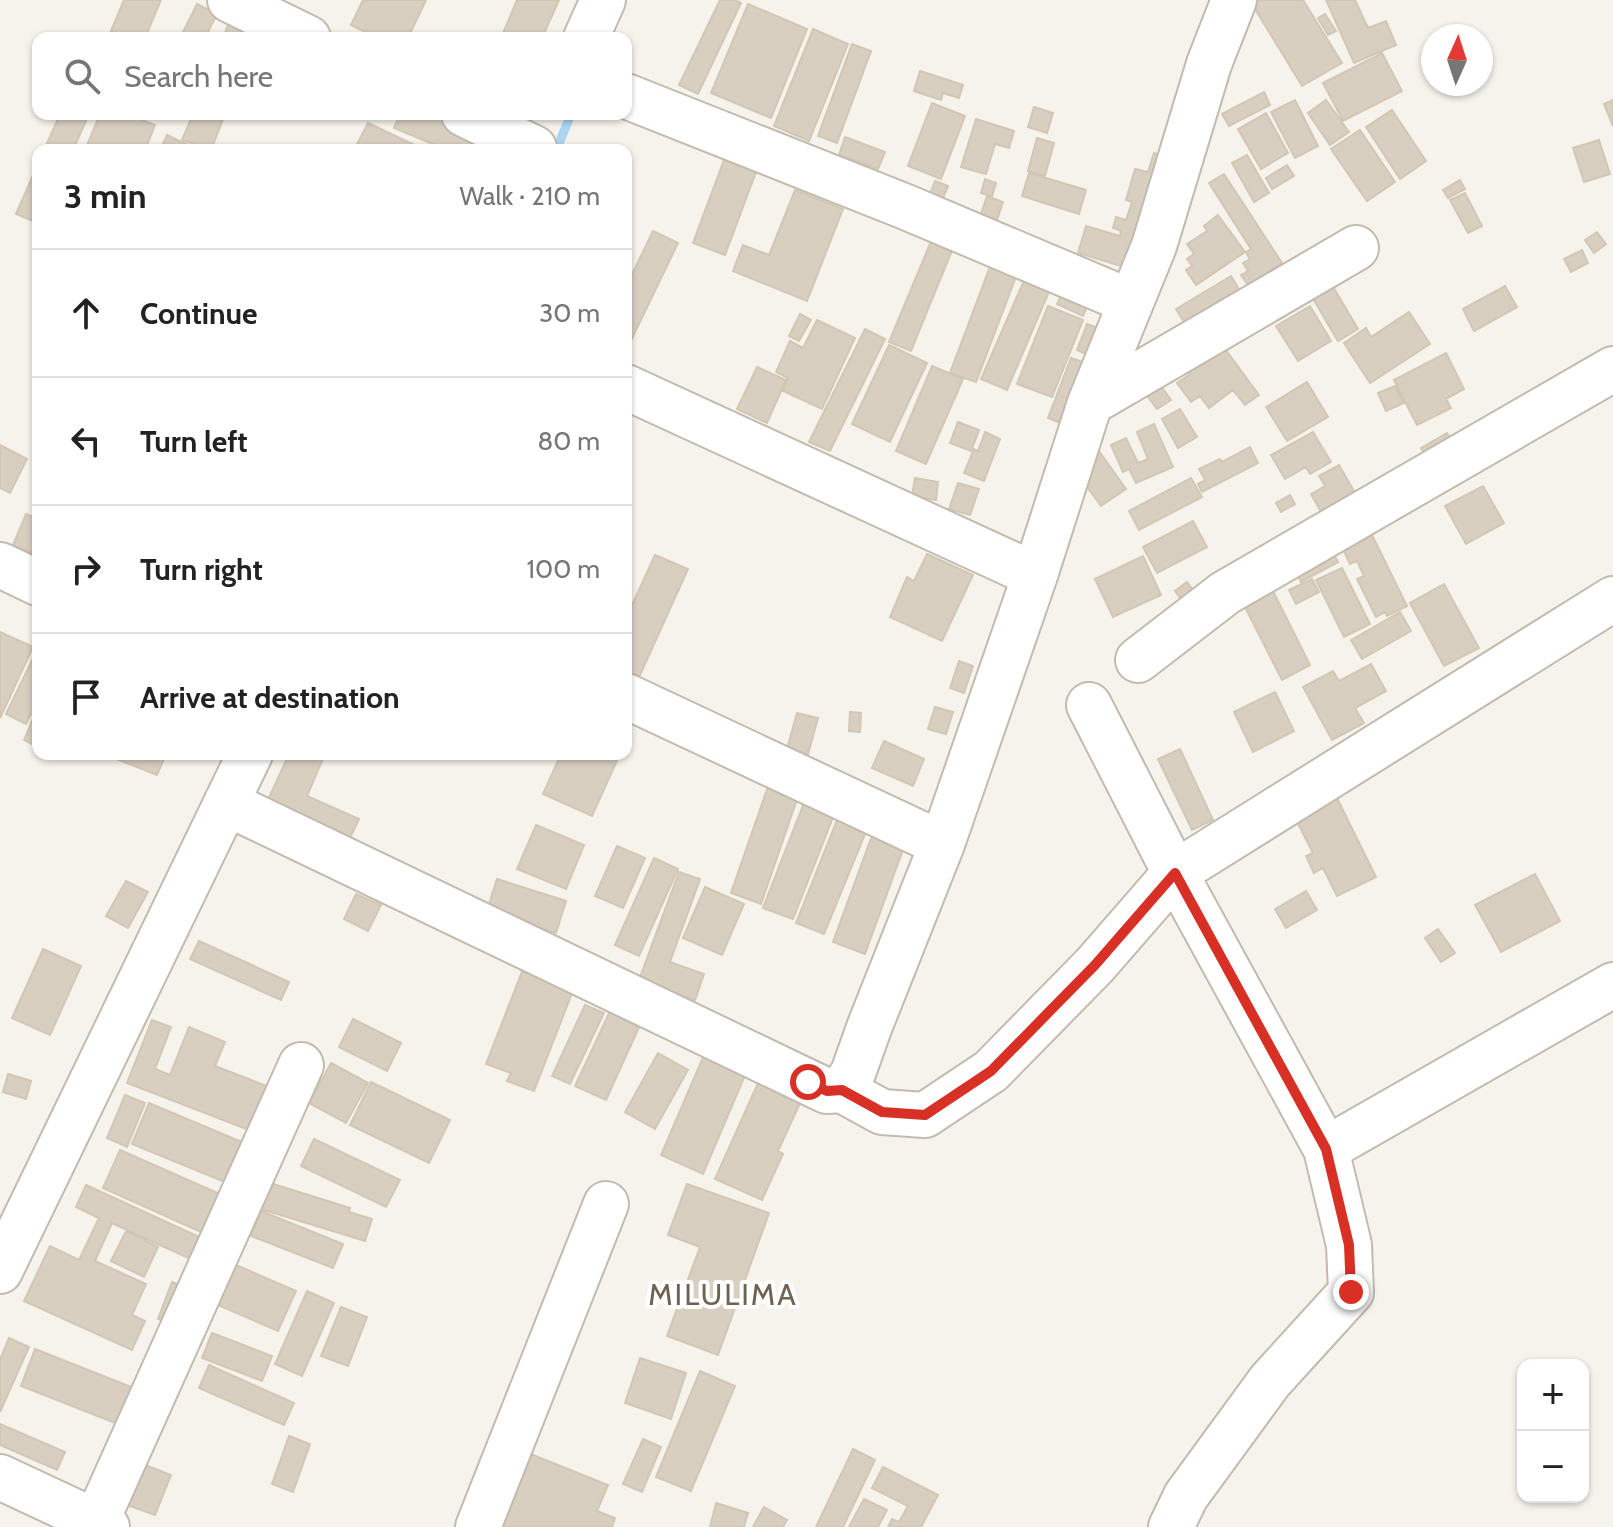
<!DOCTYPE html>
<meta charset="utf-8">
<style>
:root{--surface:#fff;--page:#f2f2f2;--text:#222;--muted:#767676;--line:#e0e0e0}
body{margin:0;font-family:Cabin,sans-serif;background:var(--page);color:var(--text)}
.controls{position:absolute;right:24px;bottom:24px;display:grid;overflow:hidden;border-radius:16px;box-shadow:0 2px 6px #0004}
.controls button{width:72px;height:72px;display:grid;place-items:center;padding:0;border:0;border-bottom:2px solid var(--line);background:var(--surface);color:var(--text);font:40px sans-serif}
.compass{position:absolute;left:1421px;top:24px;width:72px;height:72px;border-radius:50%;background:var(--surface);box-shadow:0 2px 6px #0004;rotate:3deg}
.stop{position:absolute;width:24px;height:24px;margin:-18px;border:6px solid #d93025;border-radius:50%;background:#fff}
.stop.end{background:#d93025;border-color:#fff;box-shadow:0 2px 8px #0008}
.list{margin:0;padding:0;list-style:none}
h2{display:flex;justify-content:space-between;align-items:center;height:104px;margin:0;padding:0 32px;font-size:34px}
h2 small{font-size:26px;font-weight:400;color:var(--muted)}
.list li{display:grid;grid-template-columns:52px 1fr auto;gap:24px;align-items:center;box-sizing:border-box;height:128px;padding:0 32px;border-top:2px solid var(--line)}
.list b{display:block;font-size:30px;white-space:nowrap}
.list em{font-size:26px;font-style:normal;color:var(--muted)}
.icon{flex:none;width:44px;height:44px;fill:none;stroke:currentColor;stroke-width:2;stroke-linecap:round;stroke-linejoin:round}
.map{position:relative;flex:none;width:1613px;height:1527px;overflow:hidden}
.search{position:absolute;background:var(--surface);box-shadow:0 2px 6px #0004;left:32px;top:32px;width:600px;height:88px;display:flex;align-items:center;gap:20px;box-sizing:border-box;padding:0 28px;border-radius:16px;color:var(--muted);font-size:30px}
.panel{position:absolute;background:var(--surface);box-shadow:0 2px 6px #0004;left:32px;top:144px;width:600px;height:616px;border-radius:16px}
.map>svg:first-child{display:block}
</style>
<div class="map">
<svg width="1613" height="1527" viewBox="0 0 1613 1527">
<rect width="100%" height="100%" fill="#f6f3ec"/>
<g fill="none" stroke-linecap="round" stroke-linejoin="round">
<path stroke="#a9d4f2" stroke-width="9" d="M558,146L571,114"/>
</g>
<path fill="#d8cfc1" stroke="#d3c7b4" stroke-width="2" d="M124,0H161L145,38H108Z
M363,0H426L408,38H378L351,25Z
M517,0H559L542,38H501Z
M720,0H735L741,3L698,94L679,85Z
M1258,0H1303L1342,63L1302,86L1252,4Z
M1326,0H1355L1368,28L1386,21L1396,45L1354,63Z
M197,4L217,14L205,38H180Z
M748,4L807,29L771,118L711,93Z
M1325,14L1336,31L1328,35L1318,18Z
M230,20L257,31L255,38H223Z
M813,29L848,44L809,141L774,126Z
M852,44L871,51L837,143L818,136Z
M1382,53L1402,91L1343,121L1323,83Z
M920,71L963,85L959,98L943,93L941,100L914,91Z
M1264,92L1270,105L1229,126L1222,114Z
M1295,100L1318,146L1295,158L1271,112Z
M1326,100L1349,132L1330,145L1308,113Z
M1613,100V126L1604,104Z
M932,103L965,116L941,179L908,166Z
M1034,107L1053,113L1047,133L1028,127Z
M1392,110L1426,161L1400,179L1366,127Z
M1266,113L1288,153L1261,169L1238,129Z
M60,114H89L73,150H44Z
M100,114H127L155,125L145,150H85Z
M193,114H225L211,150L182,140Z
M400,114H433L478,133L470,150H447L394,128Z
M976,119L1014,131L1009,148L995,144L986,174L961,167Z
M368,123L425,150H354Z
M1360,130L1395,182L1367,201L1331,149Z
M167,135L194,148L193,150H160Z
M845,137L885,152L878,169L839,155Z
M1037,138L1054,143L1045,176L1028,171Z
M1599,140L1610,174L1584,182L1573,148Z
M727,152L759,164L725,255L693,243Z
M1154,153L1168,157L1134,270L1078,253L1086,226L1120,236L1121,231L1113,228L1116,217L1126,220L1132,202L1126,200L1135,169L1148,172Z
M1247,155L1269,193L1254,202L1232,163Z
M38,164V223L16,214Z
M1287,165L1294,176L1272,189L1266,178Z
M1029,173L1086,190L1079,214L1022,196Z
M1224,174L1282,263L1248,285L1241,275L1248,271L1243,263L1250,259L1246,252L1251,249L1209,183Z
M985,179L996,183L992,196L981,193Z
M1460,180L1465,189L1448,198L1443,190Z
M935,181L948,186L943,198L930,194Z
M795,190L843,209L807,301L733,271L743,245L769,255Z
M1465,193L1482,226L1468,233L1450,200Z
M987,196L1003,202L997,220L981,214Z
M1218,215L1245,252L1196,285L1186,270L1192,266L1187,259L1194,254L1187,244L1207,231L1204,226Z
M653,231L678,243L626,351V287Z
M1597,232L1606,244L1594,253L1585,240Z
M932,239L953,248L911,351L889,342Z
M1582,250L1588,263L1571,272L1564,259Z
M991,264L1017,274L976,382L950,373Z
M1322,268L1358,329L1338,341L1302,280Z
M1026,276L1051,287L1007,390L981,379Z
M1231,276L1242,294L1187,327L1176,309Z
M1505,286L1517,307L1474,331L1463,309Z
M1063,291L1089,302L1083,316L1057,304Z
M1048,306L1083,320L1052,397L1017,384Z
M1310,306L1331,341L1298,361L1276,326Z
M1409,312L1430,344L1370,383L1344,343L1366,328L1371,337Z
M800,314L811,320L799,341L789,336Z
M817,320L855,338L822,409L783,391L788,378L776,372L790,341L803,348Z
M1087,324L1101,329L1090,356L1077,350Z
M865,329L885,339L830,451L809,442Z
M1217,338L1259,395L1245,405L1233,390L1209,408L1200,396L1191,402L1177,383L1190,374L1182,363Z
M889,345L927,363L890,442L852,424Z
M1446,353L1464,389L1446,399L1451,408L1417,425L1394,380Z
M1071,358L1089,364L1065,425L1048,418Z
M932,366L963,379L926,464L896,451Z
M757,367L786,380L767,423L737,409Z
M1153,375L1171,400L1157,409L1139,385Z
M1307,382L1328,417L1287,441L1266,407Z
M1395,386L1404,403L1386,411L1378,393Z
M1180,409L1197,437L1178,448L1162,419Z
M958,422L979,430L971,451L950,443Z
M1154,424L1173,467L1136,483L1129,469L1123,472L1111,445L1126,438L1138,463L1148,459L1137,432Z
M985,432L1000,439L984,481L964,473L974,449L978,451Z
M1313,432L1331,462L1310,474L1306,467L1285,479L1271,455Z
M1447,433L1454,444L1428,459L1421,448Z
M0,445L27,459L10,493L0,488Z
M1250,447L1258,463L1202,492L1198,484L1205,480L1199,469L1220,459L1222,462Z
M1099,451L1126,489L1101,506L1074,469Z
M1339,465L1362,505L1328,524L1311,494L1325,486L1319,476Z
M915,478L938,482L936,500L912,496Z
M1191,478L1202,497L1139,530L1129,511Z
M958,483L979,489L970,515L949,509Z
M1483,486L1504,523L1466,544L1445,506Z
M1290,495L1295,504L1281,512L1276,503Z
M26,514L38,519V540L32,553L13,545Z
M1193,521L1207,547L1157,573L1143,547Z
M1369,529L1407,606L1387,616L1385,612L1376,617L1357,579L1364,576L1357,561L1350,564L1340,543Z
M1332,551L1338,562L1301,582L1295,571Z
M927,554L973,575L942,641L890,617L907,577L914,581Z
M655,555L688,569L636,684L626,680V618Z
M1143,556L1161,595L1113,617L1095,579Z
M1342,568L1370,624L1344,637L1316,580Z
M1312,579L1319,592L1296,604L1289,590Z
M1187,582L1198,596L1186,606L1175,591Z
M1444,584L1479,648L1444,666L1410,603Z
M1271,587L1310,665L1282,680L1242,601Z
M1400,612L1411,631L1362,659L1351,640Z
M0,632L33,647L0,718Z
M38,648V700L26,724L6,714Z
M959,661L973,666L964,693L950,688Z
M1371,664L1386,691L1355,708L1364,723L1332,740L1303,687L1333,671L1339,681Z
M1275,692L1294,731L1253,752L1234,712Z
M38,707V747L24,740Z
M935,707L953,712L946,734L928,729Z
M850,712L861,713L860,732L849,731Z
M797,713L818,718L808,754L787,749Z
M884,741L924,759L913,786L872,768Z
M1180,749L1213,820L1192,830L1158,759Z
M104,754H166L157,775Z
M289,754H325L307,796L359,819L350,838L267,802Z
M561,754H620L592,816L543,794Z
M772,775L802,785L761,904L731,893Z
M1332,788L1376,877L1337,896L1323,868L1314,873L1306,856L1313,853L1290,808Z
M809,790L839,802L793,919L763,908Z
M843,805L872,817L824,934L796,923Z
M877,822L909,833L865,954L833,942Z
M536,825L584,845L566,889L517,869Z
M617,846L645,858L623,908L595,896Z
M654,858L678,869L639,956L615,945Z
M679,872L700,879L670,962L704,974L695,1000L639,980Z
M1535,874L1560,921L1501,952L1475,905Z
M497,879L566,901L556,933L487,910Z
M126,881L148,892L128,928L106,916Z
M705,887L744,904L722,955L683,938Z
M1306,891L1317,910L1286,928L1275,909Z
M356,894L381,905L368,931L344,919Z
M1438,929L1455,953L1441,962L1425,938Z
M199,941L289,982L281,1000L190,959Z
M43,949L81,966L50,1035L12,1018Z
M523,969L574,988L534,1091L507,1081L511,1073L486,1064Z
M585,1005L604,1013L570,1084L552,1076Z
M611,1009L641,1023L606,1100L575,1086Z
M353,1019L401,1043L387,1071L339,1047Z
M152,1020L171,1027L155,1069L170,1075L189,1027L225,1042L215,1066L272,1088L254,1132L127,1083Z
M658,1053L688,1070L655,1129L625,1112Z
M704,1055L746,1073L703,1174L661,1155Z
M331,1063L368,1083L346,1123L309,1103Z
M8,1074L31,1081L26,1099L3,1092Z
M371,1082L450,1120L429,1163L350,1125Z
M758,1083L801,1101L778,1151L783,1154L762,1200L715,1179Z
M125,1095L145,1103L127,1147L107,1138Z
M149,1103L249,1145L232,1185L132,1144Z
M314,1139L400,1180L386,1207L301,1166Z
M120,1150L229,1198L212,1237L103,1188Z
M270,1183L350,1208L349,1212L372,1219L365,1241L261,1209Z
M687,1184L769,1213L718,1355L667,1336L700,1247L668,1235Z
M86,1185L210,1242L199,1263L112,1223L95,1261L146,1284L132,1315L145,1321L132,1350L24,1301L50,1246L79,1260L99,1218L76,1207Z
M261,1211L343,1244L333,1268L251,1236Z
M126,1231L158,1247L144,1277L111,1261Z
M229,1262L296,1291L278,1331L211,1302Z
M172,1282L188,1288L175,1325L158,1319Z
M307,1291L334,1303L302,1376L275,1364Z
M341,1307L367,1317L348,1366L321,1356Z
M212,1333L272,1356L262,1381L202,1358Z
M9,1338L29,1347L0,1412V1360Z
M35,1349L134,1388L120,1425L21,1386Z
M640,1358L686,1373L671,1419L625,1403Z
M209,1365L294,1403L284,1425L199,1388Z
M700,1371L735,1386L691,1491L656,1477Z
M0,1424L65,1452L57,1470L0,1445Z
M289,1436L310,1444L293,1492L272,1484Z
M643,1439L661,1447L642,1492L623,1484Z
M853,1449L875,1460L843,1527H816Z
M523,1451L608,1485L597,1511L615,1518L612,1527H492Z
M140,1463L171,1475L155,1515L124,1504Z
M883,1467L938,1495L921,1527H888L892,1519L899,1522L908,1506L872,1488Z
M864,1499L887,1510L878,1527H849Z
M716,1503L748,1513L744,1527H710Z
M764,1507L787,1520L783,1527H753Z"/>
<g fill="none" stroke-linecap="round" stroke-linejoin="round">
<g stroke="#c2bbae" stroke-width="48">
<path id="minor" d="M230,0L308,38
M586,38L603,0
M626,96L906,207L1131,302
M464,114L534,148
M626,387L1035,575
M1090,403L1356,248
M0,565L38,583
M1138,660L1225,593L1613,369
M626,696L942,844
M1089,705L1175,873L1326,1149L1349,1245L1351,1292L1270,1381L1186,1496L1171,1527
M226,803L808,1082L827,1091L842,1090L853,1073L869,1028L942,844L1035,575L1090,403L1154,246L1209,64L1234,0
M842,1090L882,1112L925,1115L991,1071L1095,965L1175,873L1613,599
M1326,1149L1613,985
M0,1271L250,754
M0,1477L107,1527
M96,1522L301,1065
M478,1527L606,1204"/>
</g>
<use href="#minor" stroke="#fff" stroke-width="44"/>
</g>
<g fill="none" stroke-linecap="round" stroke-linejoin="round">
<path stroke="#d93025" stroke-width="10" d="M808,1082L827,1091L842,1090L882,1112L925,1115L991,1071L1095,965L1175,873L1326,1149L1349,1245L1351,1292"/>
</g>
<g text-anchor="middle" stroke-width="8" stroke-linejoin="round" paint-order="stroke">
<g font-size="30" letter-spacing="2" fill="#6e6250" stroke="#fff">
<text x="723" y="1305">MILULIMA</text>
</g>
</g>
</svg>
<div class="controls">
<button>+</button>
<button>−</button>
</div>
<svg class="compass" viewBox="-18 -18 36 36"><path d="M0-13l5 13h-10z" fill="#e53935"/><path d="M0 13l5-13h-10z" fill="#767676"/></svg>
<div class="stop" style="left:808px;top:1082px"></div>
<div class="stop end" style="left:1351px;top:1292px"></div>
<div class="search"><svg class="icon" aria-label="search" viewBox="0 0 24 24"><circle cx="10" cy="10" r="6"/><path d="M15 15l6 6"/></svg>Search here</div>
<section class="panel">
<h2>3 min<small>Walk · 210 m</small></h2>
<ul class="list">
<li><svg class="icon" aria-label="ahead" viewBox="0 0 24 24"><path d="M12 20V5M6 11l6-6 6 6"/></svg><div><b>Continue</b></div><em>30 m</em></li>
<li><svg class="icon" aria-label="left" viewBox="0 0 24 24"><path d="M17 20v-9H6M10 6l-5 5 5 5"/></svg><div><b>Turn left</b></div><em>80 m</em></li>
<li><svg class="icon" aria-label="right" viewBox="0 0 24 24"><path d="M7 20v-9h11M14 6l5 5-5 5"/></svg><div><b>Turn right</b></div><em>100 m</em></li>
<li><svg class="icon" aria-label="arrive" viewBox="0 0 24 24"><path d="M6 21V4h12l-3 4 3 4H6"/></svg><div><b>Arrive at destination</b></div></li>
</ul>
</section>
</div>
